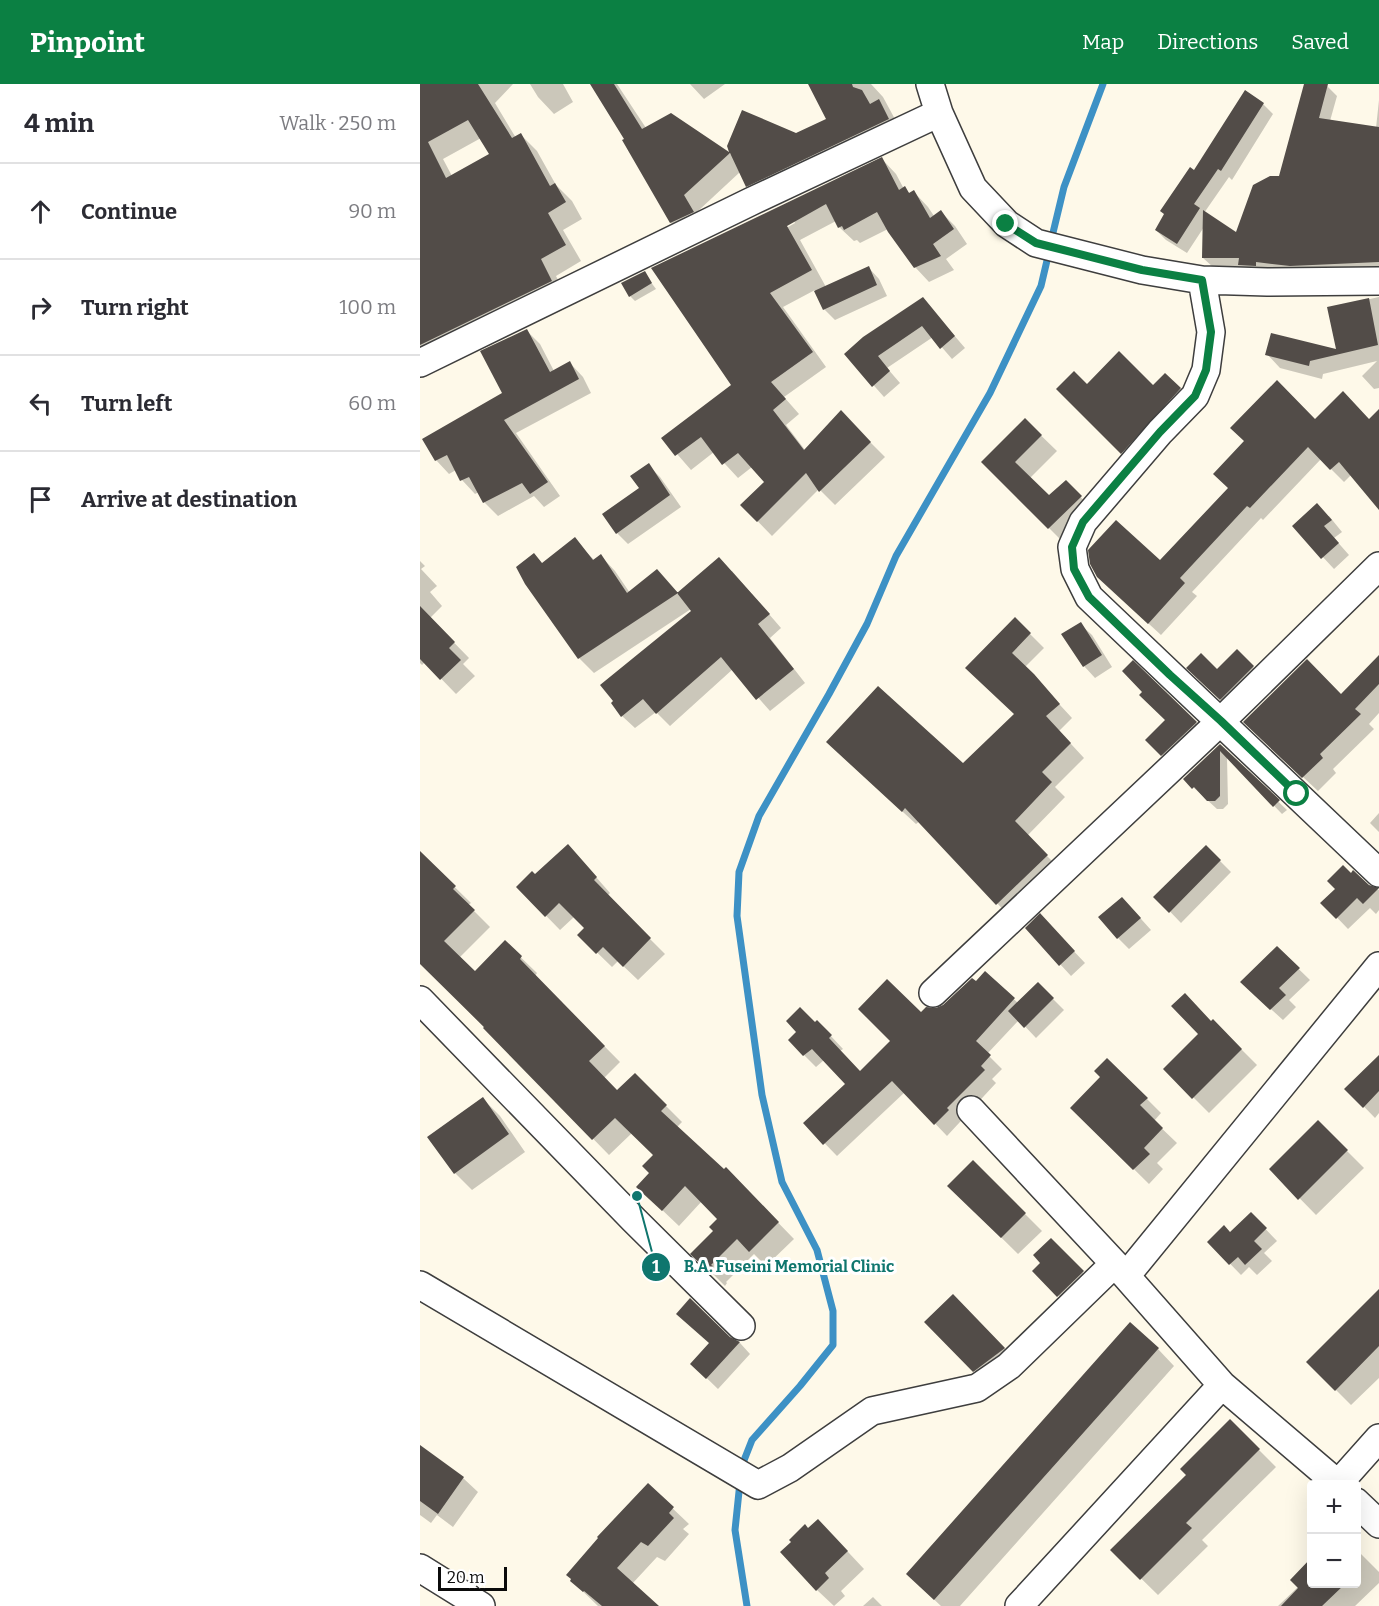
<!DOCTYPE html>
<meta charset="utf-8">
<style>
:root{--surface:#fff;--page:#f7f7f7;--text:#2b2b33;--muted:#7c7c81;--line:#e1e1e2;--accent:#0b8043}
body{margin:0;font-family:Bitter,serif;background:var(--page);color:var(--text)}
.controls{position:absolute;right:18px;bottom:18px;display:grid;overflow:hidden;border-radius:6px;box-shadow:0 6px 24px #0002}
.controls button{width:54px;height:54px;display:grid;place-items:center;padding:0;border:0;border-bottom:2px solid var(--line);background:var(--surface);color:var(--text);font:30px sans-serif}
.scale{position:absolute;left:18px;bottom:15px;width:69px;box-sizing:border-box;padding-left:6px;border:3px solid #0b0b0b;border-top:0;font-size:16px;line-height:21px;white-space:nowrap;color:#0b0b0b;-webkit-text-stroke:4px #fff;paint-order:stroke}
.stop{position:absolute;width:18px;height:18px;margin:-14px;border:4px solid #0b8043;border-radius:50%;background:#fff}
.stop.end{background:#0b8043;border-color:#fff;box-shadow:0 2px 6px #0008}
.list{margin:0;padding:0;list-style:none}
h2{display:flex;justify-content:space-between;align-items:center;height:78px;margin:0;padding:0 24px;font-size:26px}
h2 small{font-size:20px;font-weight:400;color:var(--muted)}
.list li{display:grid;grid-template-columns:39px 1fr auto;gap:18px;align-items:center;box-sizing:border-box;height:96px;padding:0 24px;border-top:2px solid var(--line)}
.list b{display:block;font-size:22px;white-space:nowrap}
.list em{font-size:20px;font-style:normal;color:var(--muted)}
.icon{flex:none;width:33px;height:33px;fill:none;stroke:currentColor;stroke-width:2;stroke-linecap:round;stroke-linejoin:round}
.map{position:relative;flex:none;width:959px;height:1522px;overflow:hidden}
header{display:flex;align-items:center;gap:36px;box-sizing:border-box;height:84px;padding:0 30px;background:var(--accent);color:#fff}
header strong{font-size:28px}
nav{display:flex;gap:33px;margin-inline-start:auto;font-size:21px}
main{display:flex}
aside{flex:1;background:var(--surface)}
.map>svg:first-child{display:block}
</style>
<header>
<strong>Pinpoint</strong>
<nav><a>Map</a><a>Directions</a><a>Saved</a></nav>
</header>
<main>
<aside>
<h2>4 min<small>Walk · 250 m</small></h2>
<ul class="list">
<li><svg class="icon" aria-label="ahead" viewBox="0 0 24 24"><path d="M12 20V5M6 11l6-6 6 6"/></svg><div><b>Continue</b></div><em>90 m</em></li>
<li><svg class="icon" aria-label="right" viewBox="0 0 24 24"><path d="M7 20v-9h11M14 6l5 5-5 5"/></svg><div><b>Turn right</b></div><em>100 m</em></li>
<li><svg class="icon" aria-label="left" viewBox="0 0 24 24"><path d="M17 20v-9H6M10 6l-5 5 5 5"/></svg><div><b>Turn left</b></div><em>60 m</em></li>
<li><svg class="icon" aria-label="arrive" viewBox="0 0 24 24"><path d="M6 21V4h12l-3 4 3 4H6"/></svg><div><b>Arrive at destination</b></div></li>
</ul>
</aside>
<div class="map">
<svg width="959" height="1522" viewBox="0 0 959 1522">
<rect width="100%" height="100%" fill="#fef9e9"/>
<path fill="#0003" fill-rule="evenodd" d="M0,0H93L75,19L96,54L101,51L117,67L136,101L152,117L162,135L143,146L161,177L136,192L147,214L3,286L0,293ZM61,54L71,71L32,92L23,75Z
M110,0H143L153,18L134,30L118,13Z
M172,0H197L226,44L251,30L313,72L376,51L408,36L390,0H451L463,13L483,50L342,117L327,102L320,88L278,127L288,143L266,154L251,139L204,57L206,56Z
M270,0H305L284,15Z
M886,0L907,2L917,12L910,37L956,44L959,16V188L829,190L822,183H793L783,174L784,143L767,169L746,156L736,146L825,9L843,20L853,30L812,96L809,93L784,129L817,150L860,93Z
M462,75L476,90L484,105L491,110L494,108L508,123L514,132L521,128L535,142L547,160L526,175L534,186L509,198L495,183L468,145L440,159L437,156L434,157L419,143L416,137L380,156L406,203L448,183L459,195L467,212L415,236L404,225L395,206L363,223L406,283L364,313L379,330L366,341L385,366L435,343L465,373L415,421L399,405L352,452L322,421L346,398L332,383L318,394L294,368L271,386L244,355L313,301L233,185ZM374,137L375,139L361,147L360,144Z
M224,189L236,205L215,217L210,212Z
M959,213V304L954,305L942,292L957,277L903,290L902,295L860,284L847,270L918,267L909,224Z
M503,215L545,264L532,275L513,253L467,284L480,299L464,313L426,270Z
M106,246L120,260L134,287L150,279L163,293L171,309L96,349L140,412L124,423L114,412L78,432L64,418L59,408L55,410L42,396L36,386L29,390L16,376L4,355L84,310Z
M745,291L776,321L718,384L639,305L667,302L733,303Z
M605,336L637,367L610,394L629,414L646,398L676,429L644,459L563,378Z
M895,337H950L959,340V423L931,391L924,398L901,375L843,436L841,434L772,508L777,512L741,551L692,506L740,478Z
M228,381L240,393L261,423L208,460L197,449L221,405Z
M909,432L922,448L914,454L929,471L914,485L874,442Z
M155,456L175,477L181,472L195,487L210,509L237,487L259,510L312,487L361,544L350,554L385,599L350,627L313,585L250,642L236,628L215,644L202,632L273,528L271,525L174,589L159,574L123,480Z
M0,477L5,482L1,485L17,502L10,508L22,522L10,534L49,574L43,580L55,592L36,610L5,578L2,581L0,579Z
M595,535L624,564L605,583L652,634L639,647L664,674L635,703L645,713L607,752L641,786L591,834L500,737L496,740L422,672L543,681L595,630L561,598Z
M660,540L672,551L692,583L675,594L664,582L643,551Z
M817,567L844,594L812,626L768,584L797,587Z
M959,573V629L949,640L954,645L913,685L916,689L898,707L839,652L922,612Z
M713,579L787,650L753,682L727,656L747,636L724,608Z
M800,662L867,726L862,730L807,673L808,720L803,725H797L773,703Z
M959,729V748L950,739Z
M786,763L811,788L761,839L736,813Z
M0,769L51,819L48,821L70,843L39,874L55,889L85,858L117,889L115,892L200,978L184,994L198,1008L215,991L262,1038L256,1044L304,1088L306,1085L374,1155L346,1182L334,1170L306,1198L307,1199L305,1202L273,1170L295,1147L299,1135L282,1117L259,1142L218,1103L231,1089L234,1071L212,1049L189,1071L0,878Z
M162,777L190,809L187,812L245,870L218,896L198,877L192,883L159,851L166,844L154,833L140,846L98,803Z
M948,802L959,806V826L956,830L950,824L928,845L903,819Z
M713,826L731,846L709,865L698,854Z
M631,843L665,879L651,892L607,844Z
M857,864L890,896L869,916L876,923L863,936L833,909Z
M565,889L598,919L618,900L644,926L616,954L599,936L567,970L582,985L572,995L576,999L527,1052L485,1008L417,1072L385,1039L427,1000L404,976L396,983L384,971L409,950L423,965L420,967L440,988L501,930L516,926L556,899Z
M793,937L837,981L789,1029L745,985Z
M959,973V1029L955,1034L927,1005Z
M63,1015L80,1032L105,1068L52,1106L35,1089Z
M727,1015L741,1029L734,1037L757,1059L737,1079L743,1085L729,1100L652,1024Z
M898,1038L944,1084L896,1131L851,1085Z
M553,1078L622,1147L598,1170L529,1102Z
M831,1130L857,1157L844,1169L852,1177L837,1191L829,1183L821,1191L789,1158L810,1149Z
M631,1156L674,1200L650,1223L614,1187L623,1179Z
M959,1207V1294L931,1321L888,1278Z
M533,1212L601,1281L571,1304L506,1238Z
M309,1254L320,1259L330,1270L298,1305L272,1280L290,1260Z
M738,1265L754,1282L540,1522H521L505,1507Z
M810,1337L856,1383L782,1456L788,1462L738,1511L692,1466L768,1391Z
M0,1362L43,1394L58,1408L33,1443L17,1431L11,1439L0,1431Z
M228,1401L269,1440L263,1445L269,1450L245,1477L237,1473L212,1500L236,1522H178L152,1497Z
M388,1446L414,1453L444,1485L421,1507L425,1512L414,1522L397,1506Z
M936,1465L959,1488V1499L935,1522H858L879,1502L872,1496L892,1476V1500H936Z
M453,1513L462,1522H443Z"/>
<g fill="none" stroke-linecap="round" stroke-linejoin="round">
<path stroke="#3d91c5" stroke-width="7" d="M631,157L644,103L683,0
M321,1384L332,1356L380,1302L413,1261V1227L397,1166L362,1098L342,1011L317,832L319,788L339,732L409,610L447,540L476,472L570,309L621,202L629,168
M320,1398L315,1446L327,1522"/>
</g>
<path fill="#524c48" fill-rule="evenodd" d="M0,0H58L92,54L101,49L130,102L135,99L146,118L128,129L146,161L121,175L132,197L0,261ZM48,36L69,70L26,94L8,58Z
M170,0H194L222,45L251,29L309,68L307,62L322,26L376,49L406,35L388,0H432L433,3L442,6L450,20L459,15L469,35L326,103L310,69L264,111L274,128L250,139L202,56L204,55Z
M884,0H908L899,34L959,43V178L870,182L836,178V182L818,181L819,174H782L783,126L816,148L833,101L850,92H859Z
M825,6L844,19L801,87L798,85L774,120L780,124L757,160L735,146L744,130L740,127L770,83L774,86Z
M462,73L479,106L485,102L489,109L494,106L510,134L521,126L534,145L513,160L521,172L494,184L468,148L457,128L424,146L422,142L418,144L406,120L367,142L392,186L350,209L393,268L351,298L366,315L353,326L384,366L421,326L451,358L399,408L386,389L337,438L320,421L344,398L318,369L302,381L281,353L255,372L241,354L311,301L231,184Z
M449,182L457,201L403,226L394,207Z
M225,187L232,199L209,213L201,199Z
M503,213L535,252L520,265L502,242L458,272L470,287L452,303L424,270L443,253Z
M949,214L958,261L890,277L889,282L845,271L851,249L916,265L907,223Z
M107,245L130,288L150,277L159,295L84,336L128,398L110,410L102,399L63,419L49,393L40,397L27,371L15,377L2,355L82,309L60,267Z
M699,267L733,301L745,289L761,304L701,370L636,305L654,287L667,300Z
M857,296L895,335L923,307L949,335L959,325V426L919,378L910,386L888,363L830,424L827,422L760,494L765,499L728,540L677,493L670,480L668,466L696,436L740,476L808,404L793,390L824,357L810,344Z
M605,334L622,351L595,378L629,411L646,396L662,412L628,445L561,378Z
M229,379L250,411L196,450L182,430L219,404L210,392Z
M897,419L912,436L904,442L919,459L901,475L872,442Z
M155,453L173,476L181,470L207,509L237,485L258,509L158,575L105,500L96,483L114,469L122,479Z
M299,473L350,530L338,540L374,585L336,616L301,573L236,630L223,615L201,633L191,619L193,617L180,601L271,527L257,509Z
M0,522L35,558L29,564L41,576L20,596L0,575Z
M595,533L611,549L592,569L614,590L640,620L626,632L651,659L622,688L632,698L595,737L628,771L576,821L485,724L482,728L406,658L458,602L543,679L594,630L545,584Z
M661,538L682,571L663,583L641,550Z
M817,565L834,582L800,616L766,584L781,569L797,585Z
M959,571V600L935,625L941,630L900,670L903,674L882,694L823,638L887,575L921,610Z
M713,576L777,638L741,672L725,656L745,636L719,611L722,608L702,587Z
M800,660L860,716L853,723L800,667V712L795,717H787L774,703L772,705L763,695Z
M148,760L177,793L174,796L231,854L203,883L183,863L176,870L157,851L164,844L139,819L125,833L96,803L112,787L115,790Z
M786,761L801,776L749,829L733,813Z
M0,767L36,802L33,805L55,826L24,857L55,887L85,856L102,872L100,875L185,962L169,977L197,1006L215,989L247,1021L241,1027L304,1085L306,1083L359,1138L329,1168L317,1155L291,1181L293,1182L288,1187L270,1170L293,1147L289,1143L297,1135L265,1102L242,1127L216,1103L229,1089L222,1082L233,1071L195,1034L172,1056L63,944L64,943L0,880Z
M923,781L931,789L933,786L949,801L959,804L943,820L937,814L916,835L900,819L915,805L907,797Z
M702,813L721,834L697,855L678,833Z
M620,829L655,867L639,882L605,844Z
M857,862L880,884L859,904L866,911L850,926L820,898Z
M565,887L595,914L556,957L571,971L561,982L565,986L527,1024L529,1026L514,1041L472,997L403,1061L383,1039L425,1000L392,965L383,972L368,956L376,948L366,937L380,923L395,938L397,936L412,951L409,954L440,987L470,957L438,925L467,895L501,928L506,923L516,924L523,921L552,894L556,897Z
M618,898L634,914L604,944L588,927Z
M765,909L791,937L793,935L822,965L772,1015L743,985L778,950L751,922Z
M959,971V1007L943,1024L924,1005Z
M687,974L728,1014L720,1021L743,1044L724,1064L730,1070L713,1086L650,1024L680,993L674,987Z
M63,1013L89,1050L34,1090L7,1053Z
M898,1036L928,1066L878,1116L849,1085Z
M553,1076L606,1129L581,1154L527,1102Z
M831,1128L847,1144L834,1157L842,1165L825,1181L818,1173L809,1181L787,1158L804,1141L810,1148Z
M631,1154L664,1187L637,1213L612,1187L620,1179L613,1171Z
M959,1205V1262L915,1307L886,1278Z
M533,1210L585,1264L553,1288L504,1238Z
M270,1214L310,1253L320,1258L286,1295L270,1280L289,1259L256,1230Z
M710,1238L739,1264L514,1516L486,1490Z
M810,1335L840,1365L766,1439L772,1444L720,1496L690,1466L766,1391L760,1385Z
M0,1361L44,1393L18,1430L0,1417Z
M228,1399L254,1423L249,1429L254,1434L228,1462L221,1458L197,1484L239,1522H182L164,1507L163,1508L150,1497L151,1495L146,1491L178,1454L177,1453Z
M398,1435L428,1467L405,1489L409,1494L396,1507L360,1468L371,1458L369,1456L385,1440L388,1444Z
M891,1474V1500H925L902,1522H861L878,1504L870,1496Z"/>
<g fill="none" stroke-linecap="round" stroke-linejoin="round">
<g stroke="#3e3e3e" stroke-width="30">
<path id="minor" d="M510,0L519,29L553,104L587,140L616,159L722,186L782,196L847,198L959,197
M782,196L791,248L786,286L775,312L740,348L663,438L652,463L655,485L669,513L959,789
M0,279L330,118L519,29
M513,909L801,637L959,482
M0,916L214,1136L321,1242
M551,1026L706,1192L802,1301L918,1400
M706,1192L959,882
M0,1201L338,1401L370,1384L452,1327L557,1304L589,1282L694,1180
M918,1400L959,1354
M936,1418L959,1440
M0,1484L61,1522
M599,1522L802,1301"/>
</g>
<use href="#minor" stroke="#fff" stroke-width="27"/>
</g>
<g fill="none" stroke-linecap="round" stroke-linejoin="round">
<path stroke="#0b8043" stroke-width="8" d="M586,140L616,159L722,186L782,196L791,248L786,286L775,312L740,348L663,438L652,463L654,485L669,513L750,591L801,637L877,710"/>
</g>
<path fill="none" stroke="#0f766e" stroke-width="2" d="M217 1112L236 1183"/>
<g fill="#0f766e" stroke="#fff" stroke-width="2">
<circle cx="217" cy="1112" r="6"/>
<circle cx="236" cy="1183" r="15"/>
</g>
<g font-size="18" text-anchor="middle" font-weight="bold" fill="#fff">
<text x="236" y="1189">1</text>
</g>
<g font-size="16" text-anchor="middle" font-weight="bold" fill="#0f766e" stroke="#fff" stroke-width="6" stroke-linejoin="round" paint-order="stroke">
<text x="369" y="1188">B.A. Fuseini Memorial Clinic</text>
</g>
</svg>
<div class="controls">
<button>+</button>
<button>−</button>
</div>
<div class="scale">20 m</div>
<div class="stop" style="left:877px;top:710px"></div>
<div class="stop end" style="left:586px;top:140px"></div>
</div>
</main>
